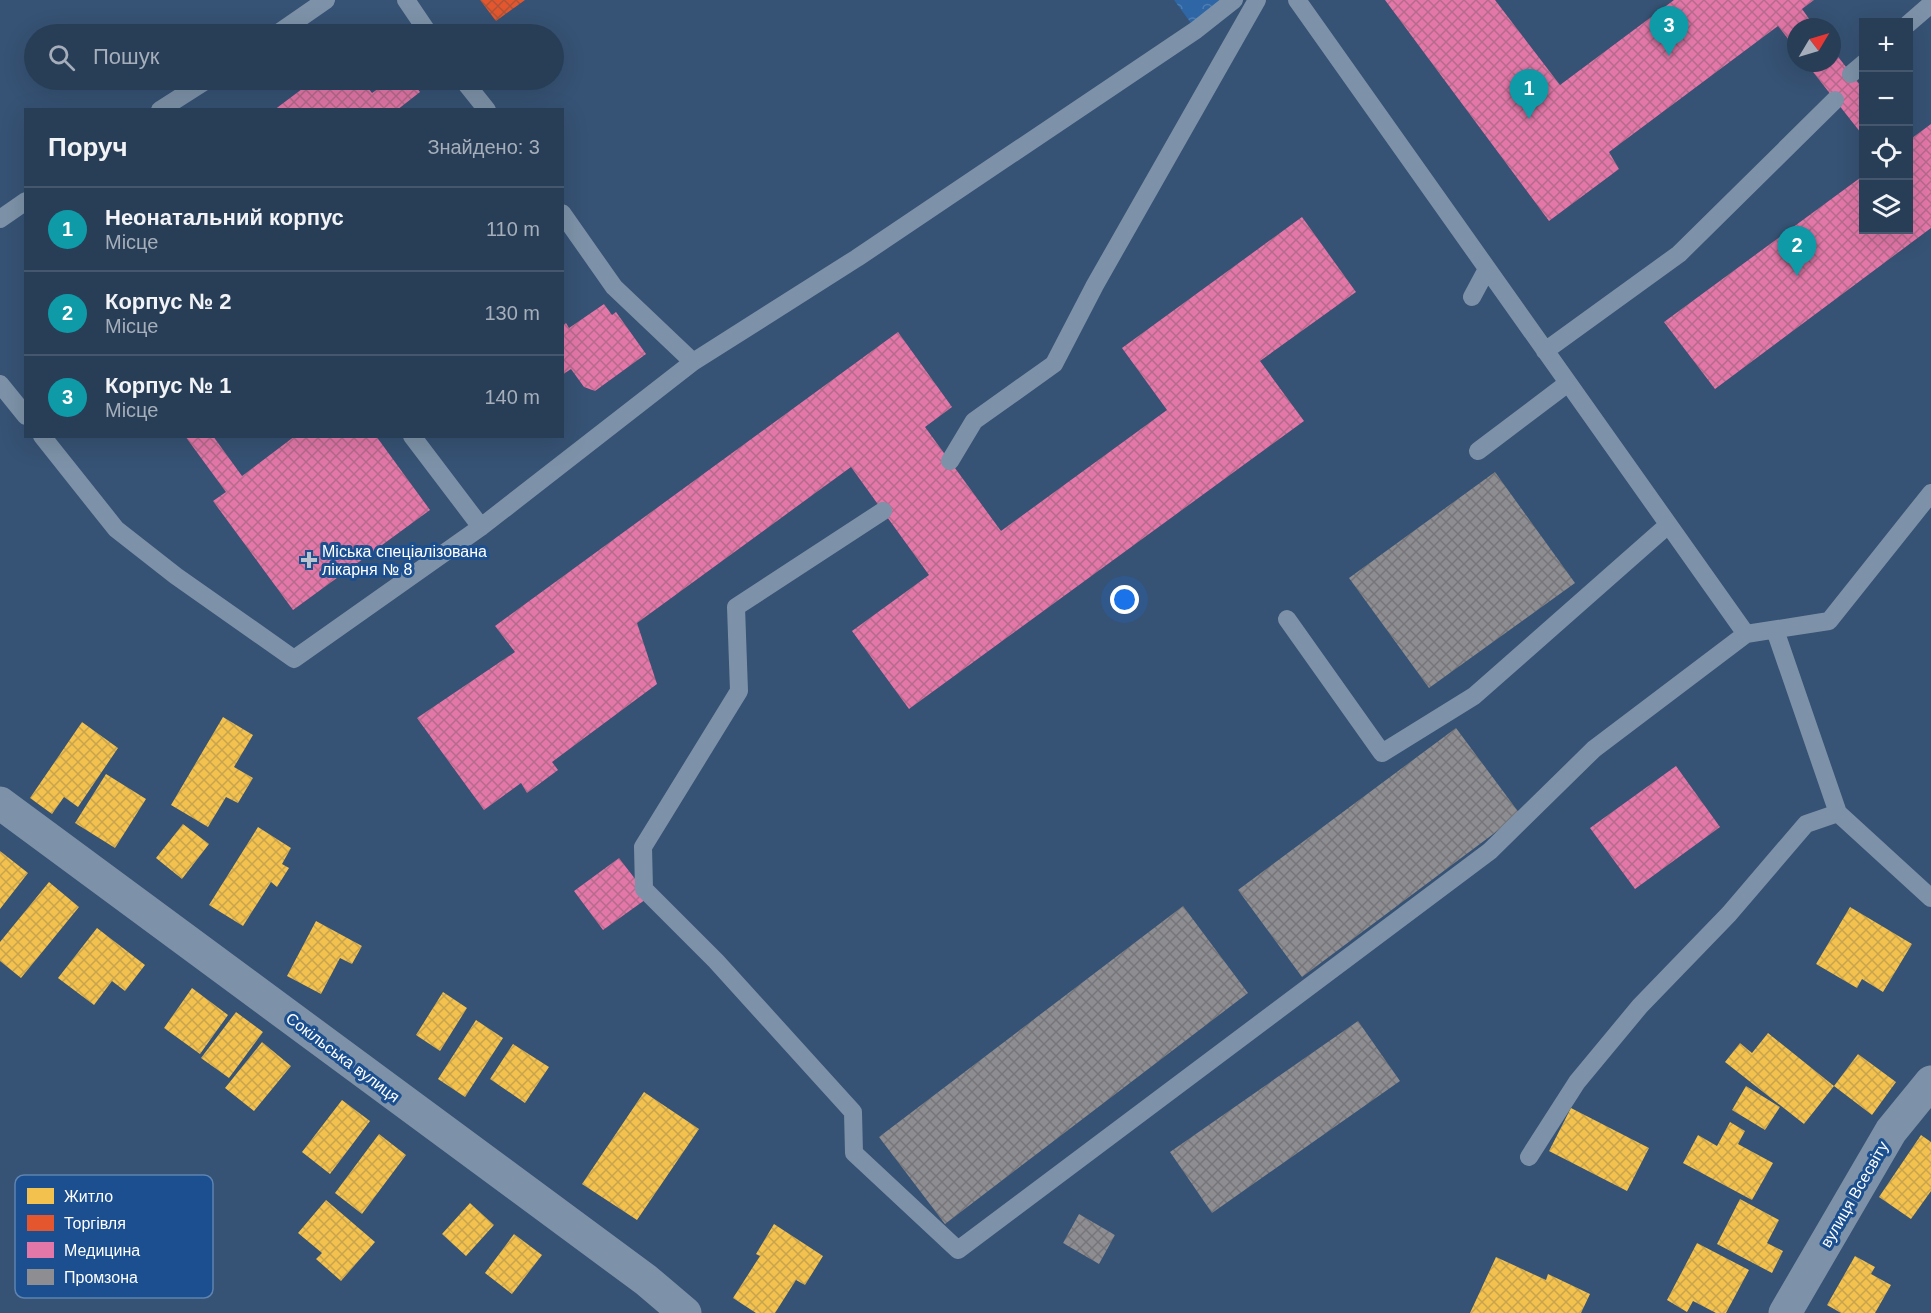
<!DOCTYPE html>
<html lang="uk">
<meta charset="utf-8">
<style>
:root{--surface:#283e57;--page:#30455d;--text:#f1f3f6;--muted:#a5aeba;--line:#44576d;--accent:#b9c2ce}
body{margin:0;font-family:Helvetica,sans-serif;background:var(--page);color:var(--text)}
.controls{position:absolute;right:18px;top:18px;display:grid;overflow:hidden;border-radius:0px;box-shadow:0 6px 24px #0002}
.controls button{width:54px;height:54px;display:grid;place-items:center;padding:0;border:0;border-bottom:2px solid var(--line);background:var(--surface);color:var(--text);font:30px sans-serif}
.compass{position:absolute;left:1787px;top:18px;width:54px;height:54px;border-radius:50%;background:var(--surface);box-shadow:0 6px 24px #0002;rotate:52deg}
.you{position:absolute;left:1125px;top:600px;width:21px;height:21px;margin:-15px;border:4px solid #fff;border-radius:50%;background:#1a73e8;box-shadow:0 0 0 9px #1a73e833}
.badge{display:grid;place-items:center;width:39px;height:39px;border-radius:50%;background:var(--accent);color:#fff;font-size:20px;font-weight:700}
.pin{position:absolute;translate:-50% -50px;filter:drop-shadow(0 2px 3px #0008)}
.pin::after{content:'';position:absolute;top:32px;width:21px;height:18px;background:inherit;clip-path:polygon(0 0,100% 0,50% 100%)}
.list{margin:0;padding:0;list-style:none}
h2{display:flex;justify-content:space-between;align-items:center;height:78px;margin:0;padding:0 24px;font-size:26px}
h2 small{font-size:20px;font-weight:400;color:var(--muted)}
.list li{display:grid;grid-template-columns:39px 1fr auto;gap:18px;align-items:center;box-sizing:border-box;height:84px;padding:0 24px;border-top:2px solid var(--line)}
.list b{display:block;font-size:22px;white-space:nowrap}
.list p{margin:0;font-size:20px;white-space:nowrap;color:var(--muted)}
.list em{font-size:20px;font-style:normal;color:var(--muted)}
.icon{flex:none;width:33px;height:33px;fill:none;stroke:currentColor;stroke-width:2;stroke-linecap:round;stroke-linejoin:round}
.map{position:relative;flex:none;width:1931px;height:1313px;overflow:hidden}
.search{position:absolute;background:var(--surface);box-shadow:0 6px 24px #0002;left:24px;top:24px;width:540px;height:66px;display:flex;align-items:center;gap:15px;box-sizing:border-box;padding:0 21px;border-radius:33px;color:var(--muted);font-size:22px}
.panel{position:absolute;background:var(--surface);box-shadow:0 6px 24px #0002;left:24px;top:108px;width:540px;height:330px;border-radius:0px}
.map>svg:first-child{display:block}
</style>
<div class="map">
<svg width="1931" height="1313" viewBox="0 0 1931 1313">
<defs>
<pattern id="park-crowns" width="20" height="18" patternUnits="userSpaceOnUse" patternTransform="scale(1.5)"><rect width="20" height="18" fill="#2f66a5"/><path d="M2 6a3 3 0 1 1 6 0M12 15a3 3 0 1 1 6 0" fill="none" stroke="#4e7db2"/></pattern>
<pattern id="homes-cross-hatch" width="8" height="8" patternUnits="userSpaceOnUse" patternTransform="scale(1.5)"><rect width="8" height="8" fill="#f2c14e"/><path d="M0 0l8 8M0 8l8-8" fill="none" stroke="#c8a44e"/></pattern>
<pattern id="shops-cross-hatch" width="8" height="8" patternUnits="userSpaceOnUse" patternTransform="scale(1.5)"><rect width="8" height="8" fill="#e4572e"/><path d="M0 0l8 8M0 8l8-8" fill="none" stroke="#af5338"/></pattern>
<pattern id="health-cross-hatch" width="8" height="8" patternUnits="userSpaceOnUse" patternTransform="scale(1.5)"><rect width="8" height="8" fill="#e377a8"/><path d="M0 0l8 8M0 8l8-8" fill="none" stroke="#b66a8c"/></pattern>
<pattern id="industry-cross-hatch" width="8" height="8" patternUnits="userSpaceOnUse" patternTransform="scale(1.5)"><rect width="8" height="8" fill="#8d8d92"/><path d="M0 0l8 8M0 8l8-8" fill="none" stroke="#76767a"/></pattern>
</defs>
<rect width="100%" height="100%" fill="#365274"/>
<path fill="url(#park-crowns)" d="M1174,0H1231L1196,30Z"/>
<path fill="url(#homes-cross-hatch)" d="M223,717L253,735L234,767L253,778L238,803L226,797L208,827L171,805Z
M82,722L118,748L78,807L64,797L52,814L30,798Z
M106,774L146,799L115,848L75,823Z
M183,824L209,844L182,879L156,858Z
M258,827L291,848L282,864L289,868L277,887L271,882L243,926L209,905Z
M0,851L28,873L0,909Z
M49,882L79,907L21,978L0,961V942Z
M1850,907L1912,944L1883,992L1862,979L1857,988L1816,964Z
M316,921L362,946L352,964L340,958L321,994L287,976Z
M97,928L145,965L125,991L112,981L94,1005L58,978Z
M192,988L228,1015L200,1054L164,1028Z
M443,992L467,1008L440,1051L416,1035Z
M236,1012L263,1032L229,1078L201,1058Z
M476,1020L503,1038L465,1097L438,1079Z
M1768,1033L1834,1086L1804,1124L1725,1062L1740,1043L1752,1053Z
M262,1042L291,1066L254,1111L225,1088Z
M513,1044L549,1067L525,1103L490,1079Z
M1858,1054L1896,1082L1872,1115L1834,1086Z
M1746,1086L1780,1107L1765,1130L1732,1110Z
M644,1092L699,1129L637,1220L582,1184Z
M342,1100L370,1121L330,1174L302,1152Z
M1571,1108L1649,1148L1627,1191L1549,1151Z
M1730,1122L1745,1131L1738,1144L1773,1163L1752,1200L1683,1163L1698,1135L1717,1146Z
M379,1134L406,1155L362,1214L335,1193Z
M1921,1135L1931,1142V1191L1911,1219L1879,1197Z
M1740,1199L1779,1220L1767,1243L1783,1251L1772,1273L1717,1244Z
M326,1200L375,1242L341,1281L316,1259L322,1253L298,1233Z
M470,1203L494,1225L466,1256L442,1234Z
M774,1224L823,1256L805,1285L796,1280L775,1313H756L733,1298L760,1256L756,1254Z
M514,1234L542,1255L512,1294L485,1273Z
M1697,1243L1749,1270L1726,1313H1716L1693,1301L1687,1312L1667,1300Z
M1855,1256L1875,1267L1871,1274L1891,1285L1875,1313H1841L1827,1305Z
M1496,1257L1546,1280L1548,1274L1590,1294L1581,1313H1470Z"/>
<path fill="url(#shops-cross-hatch)" d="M480,0H525L496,21Z"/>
<path fill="url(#health-cross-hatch)" d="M1385,0H1495L1560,85L1674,0H1814L1802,9L1815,27H1796V49L1778,26L1609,152L1619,169L1549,221Z
M1832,49L1864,90V137L1806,63H1832Z
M314,80H362L372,93L391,80H411L420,92L397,110H274Z
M1931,124V228L1715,389L1664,322L1864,175V230H1908V141Z
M1302,217L1356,292L1260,361L1304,421L909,709L852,631L929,575L851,467L637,623L657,684L552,762L558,770L527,793L521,783L484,810L417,718L515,652L495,626L898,332L952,407L925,427L1001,531L1167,410L1122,348Z
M604,304L612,315L616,312L646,354L595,391L584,387L571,369L562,375V326L566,323L569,328Z
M185,436H213L242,476L295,436H376L430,510L293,610L213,501L226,492Z
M1676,766L1720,827L1635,889L1590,828Z
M619,858L649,897L603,930L574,891Z"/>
<path fill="url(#industry-cross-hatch)" d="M1495,472L1575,583L1429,688L1349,578Z
M1456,728L1520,814L1302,977L1238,890Z
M1183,906L1248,993L945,1224L879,1137Z
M1358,1021L1400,1081L1212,1213L1170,1152Z
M1079,1214L1115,1235L1099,1264L1063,1243Z"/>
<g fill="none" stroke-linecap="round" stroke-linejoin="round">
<path stroke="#7d92a8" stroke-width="18" d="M406,0L429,34
M1297,0L1746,634
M1908,24L1931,4
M277,34L326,0
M1851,74L1864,63
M463,80L487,110
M160,110L207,80
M562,213L614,287L693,362L857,258L1196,30L1234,0
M0,219L26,201
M1472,297L1487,269
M1545,351L1679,254L1835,100
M0,384L26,416
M42,436L116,529L176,576L294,659L481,527L693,362
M412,436L481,527
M1478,451L1568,383
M950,461L974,421L1054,364L1095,285L1257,0
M883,511L736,607L739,691L643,847L644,889L716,961L853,1112L854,1153L958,1250L1490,851L1594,749L1746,634L1829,621L1931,493
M1287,619L1382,753L1474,696L1668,525
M1775,630L1838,813L1931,898
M1529,1157L1577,1082L1640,1006L1729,914L1806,824L1838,813"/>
<path stroke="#7d92a8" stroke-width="33" d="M0,803L646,1280L685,1313
M1785,1313L1891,1131L1931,1082"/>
</g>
<path fill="#b9c2ce" stroke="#1b4f8f" stroke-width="2" d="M306 551h6v6h6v6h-6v6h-6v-6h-6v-6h6z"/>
<g text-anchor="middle" stroke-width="6" stroke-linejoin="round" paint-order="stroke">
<g font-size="16" fill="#fff" stroke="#1b4f8f" text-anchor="start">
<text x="322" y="557">Міська спеціалізована<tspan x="322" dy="18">лікарня № 8</tspan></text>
</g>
<g font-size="16" fill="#fff" stroke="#1b4f8f">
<text transform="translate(343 1057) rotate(37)" y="6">Сокільська вулиця</text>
<text transform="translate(1854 1194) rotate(-60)" y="6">вулиця Всесвіту</text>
</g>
</g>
<rect x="15" y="1175" width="198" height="123" rx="9" fill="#1b4f8f" stroke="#5f84b1" stroke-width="1.5"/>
<rect x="27" y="1188" width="27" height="16" fill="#f2c14e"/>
<rect x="27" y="1215" width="27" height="16" fill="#e4572e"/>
<rect x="27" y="1242" width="27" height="16" fill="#e377a8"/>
<rect x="27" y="1269" width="27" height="16" fill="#8d8d92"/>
<g font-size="16" fill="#fff">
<text x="64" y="1202">Житло</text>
<text x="64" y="1229">Торгівля</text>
<text x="64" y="1256">Медицина</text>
<text x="64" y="1283">Промзона</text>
</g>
</svg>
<div class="controls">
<button>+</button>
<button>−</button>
<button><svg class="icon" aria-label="locate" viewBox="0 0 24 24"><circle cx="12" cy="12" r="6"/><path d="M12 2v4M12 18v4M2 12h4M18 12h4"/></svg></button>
<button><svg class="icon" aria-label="layers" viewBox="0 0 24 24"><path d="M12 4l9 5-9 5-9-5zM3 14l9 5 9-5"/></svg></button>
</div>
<svg class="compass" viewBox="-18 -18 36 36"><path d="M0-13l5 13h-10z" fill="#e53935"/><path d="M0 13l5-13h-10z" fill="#a5aeba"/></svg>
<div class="you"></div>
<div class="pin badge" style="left:1529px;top:119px;background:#0f9aa8">1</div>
<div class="pin badge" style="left:1797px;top:276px;background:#0f9aa8">2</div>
<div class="pin badge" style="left:1669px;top:56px;background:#0f9aa8">3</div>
<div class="search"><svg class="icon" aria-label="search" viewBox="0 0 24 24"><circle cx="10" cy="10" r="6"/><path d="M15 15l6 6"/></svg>Пошук</div>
<section class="panel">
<h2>Поруч<small>Знайдено: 3</small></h2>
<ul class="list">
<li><span class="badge" style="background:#0f9aa8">1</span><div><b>Неонатальний корпус</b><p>Місце</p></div><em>110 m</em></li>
<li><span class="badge" style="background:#0f9aa8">2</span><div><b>Корпус № 2</b><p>Місце</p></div><em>130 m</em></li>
<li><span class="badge" style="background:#0f9aa8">3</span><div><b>Корпус № 1</b><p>Місце</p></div><em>140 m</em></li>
</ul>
</section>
</div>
